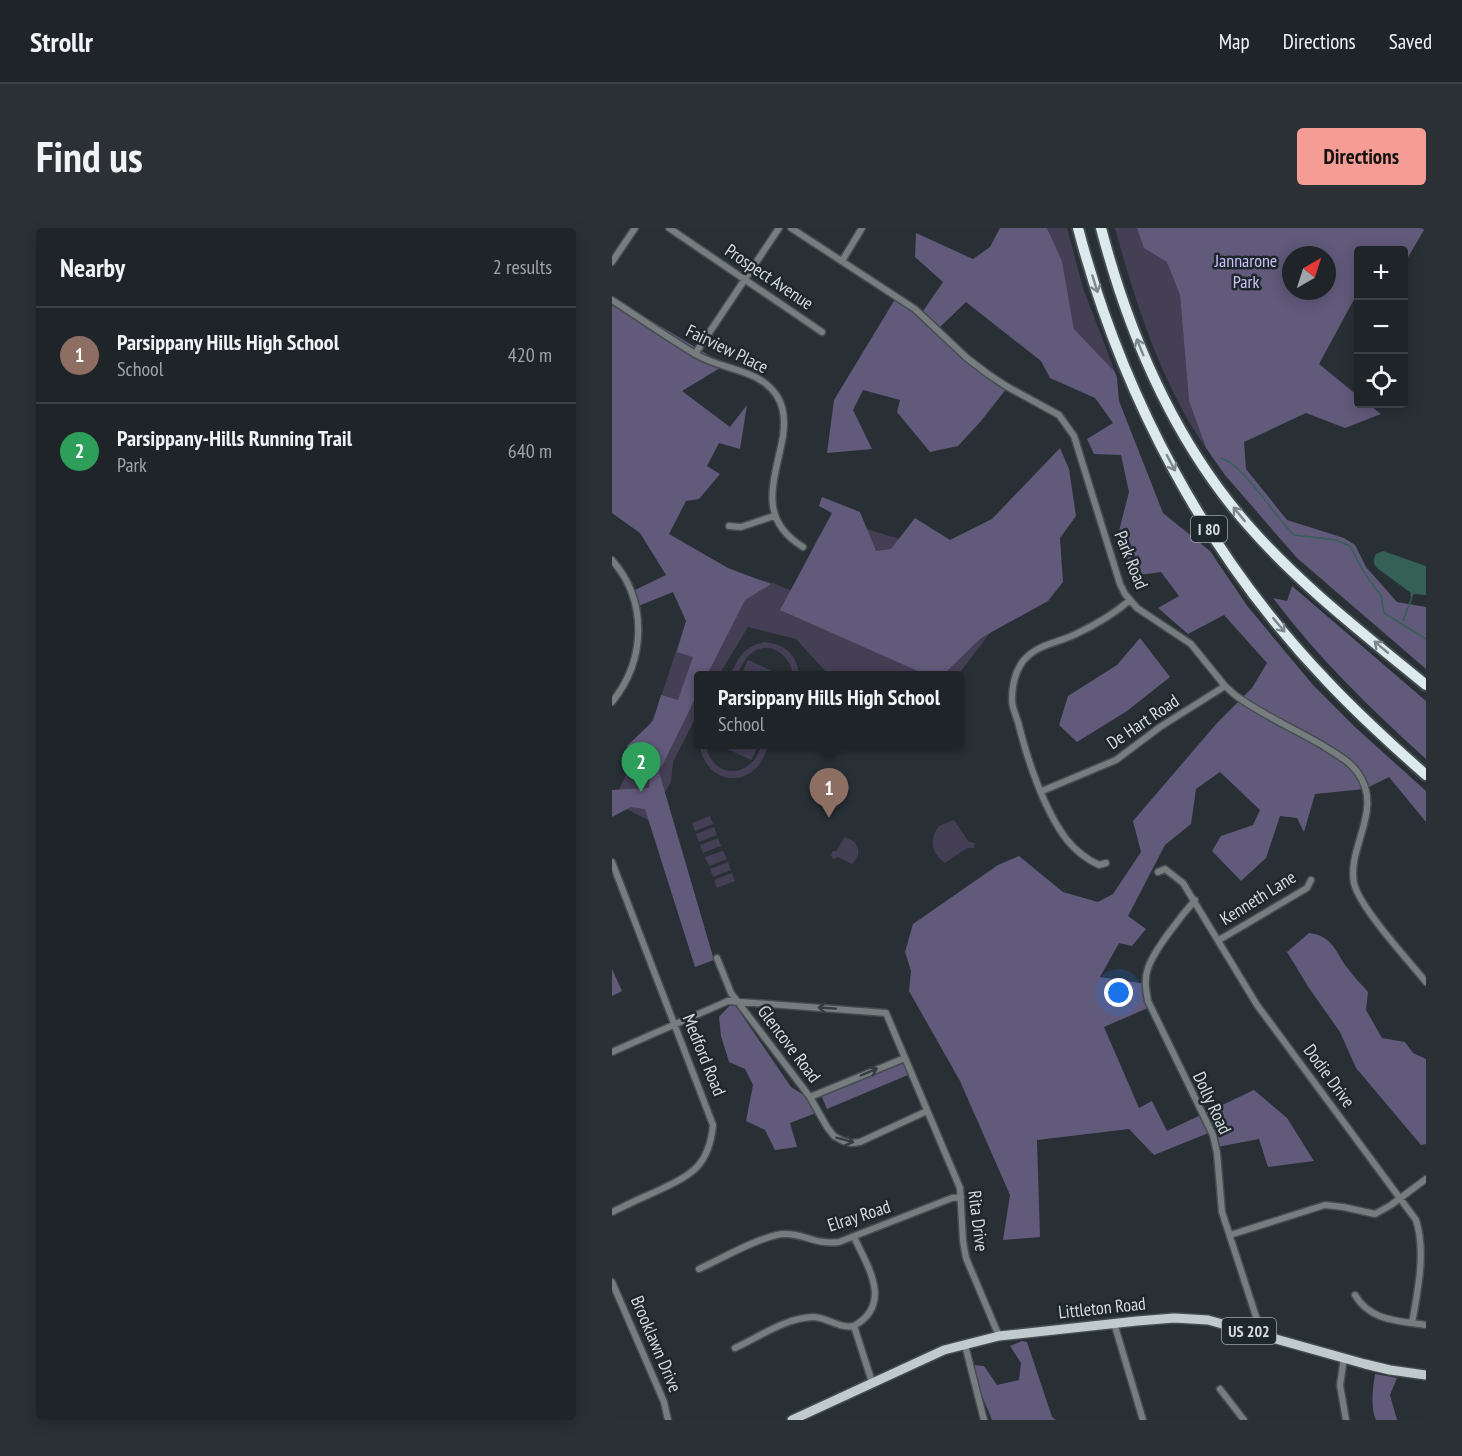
<!DOCTYPE html>
<meta charset="utf-8">
<style>
:root{--surface:#1e2428;--page:#2b3034;--text:#f1f3f6;--muted:#a1a4a8;--line:#3c4145;--accent:#f59c95}
body{margin:0;font-family:"PT Sans Narrow",sans-serif;background:var(--page);color:var(--text)}
.controls{position:absolute;right:18px;top:18px;display:grid;overflow:hidden;border-radius:6px;box-shadow:0 3px 15px #0003}
.controls button{width:54px;height:54px;display:grid;place-items:center;padding:0;border:0;border-bottom:2px solid var(--line);background:var(--surface);color:var(--text);font:30px sans-serif}
.compass{position:absolute;left:670px;top:18px;width:54px;height:54px;border-radius:50%;background:var(--surface);box-shadow:0 3px 15px #0003;rotate:39deg}
.you{position:absolute;left:507px;top:765px;width:21px;height:21px;margin:-15px;border:4px solid #fff;border-radius:50%;background:#1a73e8;box-shadow:0 0 0 9px #1a73e833}
.badge{display:grid;place-items:center;width:39px;height:39px;border-radius:50%;background:var(--accent);color:#fff;font-size:20px;font-weight:700}
.pin{position:absolute;translate:-50% -50px;filter:drop-shadow(0 2px 3px #0008)}
.pin::after{content:'';position:absolute;top:32px;width:21px;height:18px;background:inherit;clip-path:polygon(0 0,100% 0,50% 100%)}
.popup{position:absolute;left:82px;top:443px;width:270px;height:78px;box-sizing:border-box;display:grid;place-content:center;border-radius:6px;background:var(--surface);filter:drop-shadow(0 2px 4px #0005);font-size:20px;white-space:nowrap;color:var(--muted)}
.popup b{font-size:22px;color:var(--text)}
.popup::after{content:'';position:absolute;left:50%;top:100%;margin-left:-12px;border:12px solid transparent;border-top-color:var(--surface)}
.list{margin:0;padding:0;list-style:none}
h2{display:flex;justify-content:space-between;align-items:center;height:78px;margin:0;padding:0 24px;font-size:26px}
h2 small{font-size:20px;font-weight:400;color:var(--muted)}
.list li{display:grid;grid-template-columns:39px 1fr auto;gap:18px;align-items:center;box-sizing:border-box;height:96px;padding:0 24px;border-top:2px solid var(--line)}
.list b{display:block;font-size:22px;white-space:nowrap}
.list p{margin:0;font-size:20px;white-space:nowrap;color:var(--muted)}
.list em{font-size:20px;font-style:normal;color:var(--muted)}
.icon{flex:none;width:33px;height:33px;fill:none;stroke:currentColor;stroke-width:2;stroke-linecap:round;stroke-linejoin:round}
.map{position:relative;flex:none;width:814px;height:1192px;overflow:hidden;border-radius:6px}
header{display:flex;align-items:center;gap:36px;box-sizing:border-box;height:84px;padding:0 30px;background:var(--surface);border-bottom:2px solid var(--line)}
header strong{font-size:28px}
nav{display:flex;gap:33px;margin-inline-start:auto;font-size:21px}
.intro{display:flex;align-items:center;justify-content:space-between;box-sizing:border-box;height:144px;padding:0 36px}
h1{margin:0;font-size:42px}
.button{padding:15px 27px;border-radius:6px;background:var(--accent);color:#111;font-size:21px;font-weight:700}
main{display:flex;gap:36px;padding:0 36px}
aside{flex:1;background:var(--surface);border-radius:6px;box-shadow:0 3px 15px #0003}
.map>svg:first-child{display:block}
</style>
<header>
<strong>Strollr</strong>
<nav><a>Map</a><a>Directions</a><a>Saved</a></nav>
</header>
<div class="intro"><h1>Find us</h1><a class="button">Directions</a></div>
<main>
<aside>
<h2>Nearby<small>2 results</small></h2>
<ul class="list">
<li><span class="badge" style="background:#8d6e63">1</span><div><b>Parsippany Hills High School</b><p>School</p></div><em>420 m</em></li>
<li><span class="badge" style="background:#2e9e5b">2</span><div><b>Parsippany-Hills Running Trail</b><p>Park</p></div><em>640 m</em></li>
</ul>
</aside>
<div class="map">
<svg width="814" height="1192" viewBox="0 0 814 1192">
<rect width="100%" height="100%" fill="#283036"/>
<path fill="#453f56" d="M435,0H455L471,60L503,144L462,101L450,33Z
M503,0H813L792,36V22H746L702,7L679,27V63H704L709,159L568,67L577,173L594,220C550,157 523,74 503,0Z
M238,296L344,328L390,389L346,447L252,448L215,445L184,411L136,399L107,447L86,448V485L61,534L59,554L36,592L1,574L45,481L74,393L87,339L161,355L180,363L207,308Z
M152,414C173,416 185,426 187,447H181C178,426 156,410 137,427C131,432 129,441 125,447H118C128,428 130,420 152,414Z
M136,432L169,447H129Z
M88,517H94C96,537 118,552 137,537C144,532 147,524 150,517H157C153,525 150,535 143,541C120,562 90,544 88,517Z
M107,517H147L139,532Z
M214,552L229,559L237,557L238,560L236,563L231,565L225,580L215,579L207,569L208,559Z
M98,588L101,596L83,603L80,595Z
M342,592L357,614L363,615L362,620H355L333,635C319,625 317,611 327,598Z
M102,599L105,607L87,614L84,606Z
M233,609C247,613 251,626 240,636L226,629L221,631L219,627L221,623H224Z
M106,610L109,618L91,625L88,617Z
M111,623L115,631L97,638L93,629Z
M116,634L119,642L101,649L98,641Z
M120,645L123,653L105,660L102,652Z"/>
<path fill="#625a7b" fill-rule="evenodd" d="M388,0H435L450,33L462,101L503,144L505,150L507,173L551,285L598,323L636,379L701,457L744,500L814,563V594L777,549L753,561L703,566L692,604L685,590L668,588L654,630L629,653L600,623L609,608L641,597L648,582L608,544L584,561L579,596L553,617L516,688L534,701L520,718L507,715L488,749L534,756L538,779L492,799L527,880L540,873L555,903L642,862L675,890L702,933L656,939L647,911L605,919L599,904L542,927L517,901L425,912L428,1009L391,1012L398,967L348,853L297,763L299,743L293,724L301,696L386,637L407,628L451,664L486,674L501,666L529,624L521,593L605,495L640,460L655,435L612,387L576,406L546,380L567,368L549,344L520,348L507,303L517,264L509,227L482,226L475,211L501,195L483,170L438,150L429,133L354,74L326,101L395,160L369,193L346,218L318,224L285,184L288,172L251,162L241,182L260,221L215,225L222,172L285,68L309,86L331,54L303,29L304,5L361,31L378,19Z
M525,0H813L792,36V22H746V64L707,136L746,168V176H756L769,186L733,200L694,185L632,214L634,241L675,292L732,310L743,317L754,339L785,374L814,379V441L685,330L613,247L594,220L577,173L568,67L555,34L532,20ZM679,27H715V63H679Z
M0,69L113,137L70,163L118,199L135,177L128,221L107,215L95,238L108,246L87,271L74,273L57,306L116,340L159,356L133,372L95,447L86,448V465L47,544L102,732L83,739L33,581L19,579L0,589V562L37,560L39,538L15,518L41,493L49,467L66,472L81,429L65,424L74,393L61,364L24,379L19,364L54,347L28,305L0,285Z
M448,220L457,241L464,288L448,310L451,354L436,373L369,410L331,447H315L168,382L220,285L207,278L210,269L248,284L264,323L279,321L303,290L338,312L380,291Z
M680,358L814,473V531C759,481 706,430 661,370L675,373Z
M528,410L558,449L515,483L465,514L447,497L456,468L505,437Z
M697,705C722,708 723,725 737,742C743,750 750,757 756,764L754,782L770,810L793,814L801,825L814,831V916L809,917L744,840L728,804L697,760L675,724Z
M0,741L10,763L0,768Z
M121,774L179,859L195,869L204,885L178,895L185,919L163,922L153,902L134,893L141,857L133,841L117,834L109,808L107,789Z
M291,833L296,847L215,881L209,867Z
M410,1113L415,1114L440,1189L444,1192H380L366,1158L362,1137L372,1138L385,1157L407,1152L409,1135L398,1118Z
M763,1146L785,1150L778,1167L785,1192H764C758,1178 761,1160 763,1146Z"/>
<path fill="#346056" d="M771,323L814,338V367L802,366L800,369L798,368L799,365L765,340C761,335 761,332 764,326Z"/>
<g fill="none" stroke-linecap="round" stroke-linejoin="round">
<path stroke="#346056" stroke-width="1.5" d="M609,230C631,236 663,289 682,307L724,312L738,318L753,346L769,368L772,385L814,411
M791,393L800,369"/>
<g stroke="#444b51" stroke-width="9">
<path id="street" d="M57,0L210,104
M179,0L303,81L355,130L376,146L394,158L447,187L462,208L508,356L513,366L525,380L579,416L613,458L623,467C650,487 681,500 710,517C722,525 737,532 746,545C772,582 735,618 742,655C747,679 797,733 814,754
M230,33L250,0
M0,34L23,0
M0,72C28,90 56,110 85,127C111,142 148,141 165,168C173,180 173,194 171,208C163,253 144,290 191,319
M83,126L167,0
M117,298L129,299L162,288
M0,332C36,373 34,432 0,474
M430,563L504,532L548,499L613,458
M0,634L101,897C97,939 79,947 43,964C29,970 14,977 0,984
M494,635L487,637C474,631 464,623 455,612C432,582 415,531 406,494C404,487 400,480 400,472C400,458 403,444 411,433C425,416 446,415 464,406C483,397 502,386 518,372
M546,644L553,641L571,655L645,777L804,992C814,1023 806,1062 800,1095
M583,672C570,687 542,722 536,740C532,751 534,762 536,773L601,907L605,925L610,984L650,1107
M607,712L695,660L699,652
M105,730L119,765L198,869L215,899L222,908L231,913L240,915L248,914L315,883
M0,824L116,773L274,785L348,960L351,1013L354,1030L387,1108
M198,869L293,830
M618,1007L713,977L731,979L763,986L779,977L814,951
M242,1009C256,1039 281,1076 242,1098
M87,1041C107,1032 152,1006 173,1006C194,1006 203,1017 227,1014L340,970L349,969
M0,1054L52,1174L56,1192
M743,1067C758,1093 787,1093 814,1097
M502,1095L531,1192
M242,1098L260,1154
M353,1117L372,1192
M123,1120C147,1109 175,1089 202,1089C216,1090 228,1101 242,1098
M732,1130L728,1157L734,1192
M608,1161L632,1192"/>
</g>
<g stroke="#444b51" stroke-width="12">
<path id="primary" d="M180,1192L332,1122L387,1108L525,1093L562,1090L596,1092L753,1136L778,1142L814,1147"/>
</g>
<g stroke="#444b51" stroke-width="14">
<path id="highway" d="M466,0C510,168 595,328 715,453C746,486 780,517 814,547
M489,0C517,107 561,211 635,296C687,356 752,406 814,457"/>
</g>
<use href="#street" stroke="#777d7e" stroke-width="6"/>
<use href="#primary" stroke="#bfcbcd" stroke-width="9"/>
<use href="#highway" stroke="#dceaed" stroke-width="10"/>
</g>
<defs><path id="oneway-shaft" d="M-6 0H5M1.5-3L5.5 0L1.5 3" fill="none" stroke-width="1.6" stroke-linecap="round" stroke-linejoin="round" transform="scale(1.5)"/></defs>
<g stroke="#7d888c">
<use href="#oneway-shaft" transform="translate(483 56) rotate(73)"/>
<use href="#oneway-shaft" transform="translate(528 119) rotate(-112)"/>
<use href="#oneway-shaft" transform="translate(559 235) rotate(62)"/>
<use href="#oneway-shaft" transform="translate(627 286) rotate(-129)"/>
<use href="#oneway-shaft" transform="translate(667 397) rotate(50)"/>
<use href="#oneway-shaft" transform="translate(769 419) rotate(-140)"/>
</g>
<g stroke="#343c40">
<use href="#oneway-shaft" transform="translate(215 780) rotate(-176)"/>
<use href="#oneway-shaft" transform="translate(257 844) rotate(-23)"/>
<use href="#oneway-shaft" transform="translate(233 912) rotate(15)"/>
</g>
<g text-anchor="middle" stroke-width="5" stroke-linejoin="round" paint-order="stroke">
<g fill="#1e272c" stroke="#9fa5a9" stroke-width="1.5">
<rect x="579" y="288" width="36" height="26" rx="4.5"/>
<rect x="610" y="1090" width="54" height="26" rx="4.5"/>
</g>
<g font-size="16" font-weight="bold" fill="#d6dbdf">
<text x="597" y="307">I 80</text>
<text x="637" y="1109">US 202</text>
</g>
<g font-size="18" fill="#cec0fb" stroke="#1e272c">
<text x="634" y="39">Jannarone<tspan x="634" dy="21">Park</tspan></text>
</g>
<g font-size="18" fill="#d6dbdf" stroke="#1e272c">
<text transform="translate(157 49) rotate(34)" y="6">Prospect Avenue</text>
<text transform="translate(115 121) rotate(26)" y="6">Fairview Place</text>
<text transform="translate(519 332) rotate(68)" y="6">Park Road</text>
<text transform="translate(531 494) rotate(-34)" y="6">De Hart Road</text>
<text transform="translate(646 670) rotate(-32)" y="6">Kenneth Lane</text>
<text transform="translate(177 816) rotate(53)" y="6">Glencove Road</text>
<text transform="translate(92 827) rotate(68)" y="6">Medford Road</text>
<text transform="translate(717 848) rotate(54)" y="6">Dodie Drive</text>
<text transform="translate(600 875) rotate(65)" y="6">Dolly Road</text>
<text transform="translate(247 988) rotate(-18)" y="6">Elray Road</text>
<text transform="translate(366 993) rotate(83)" y="6">Rita Drive</text>
<text transform="translate(490 1080) rotate(-6)" y="6">Littleton Road</text>
<text transform="translate(44 1116) rotate(67)" y="6">Brooklawn Drive</text>
</g>
</g>
</svg>
<div class="controls">
<button>+</button>
<button>−</button>
<button><svg class="icon" aria-label="locate" viewBox="0 0 24 24"><circle cx="12" cy="12" r="6"/><path d="M12 2v4M12 18v4M2 12h4M18 12h4"/></svg></button>
</div>
<svg class="compass" viewBox="-18 -18 36 36"><path d="M0-13l5 13h-10z" fill="#e53935"/><path d="M0 13l5-13h-10z" fill="#a1a4a8"/></svg>
<div class="you"></div>
<div class="pin badge" style="left:217px;top:590px;background:#8d6e63">1</div>
<div class="popup"><b>Parsippany Hills High School</b>School</div>
<div class="pin badge" style="left:29px;top:564px;background:#2e9e5b">2</div>
</div>
</main>
